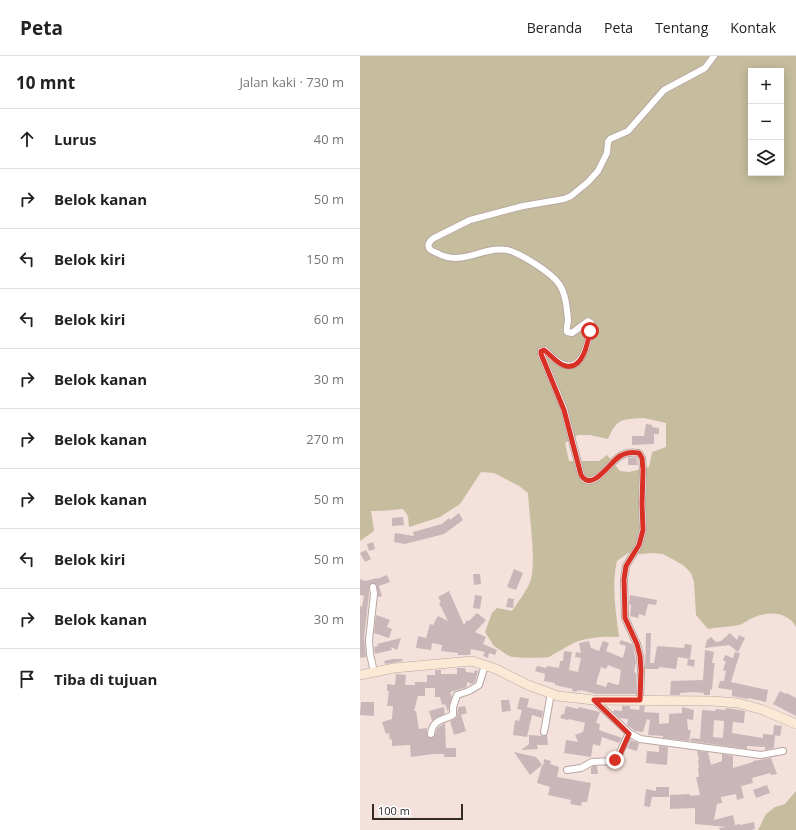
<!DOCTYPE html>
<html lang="id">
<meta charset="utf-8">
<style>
:root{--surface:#fff;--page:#f2f2f2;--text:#222;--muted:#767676;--line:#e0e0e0}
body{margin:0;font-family:"Open Sans",sans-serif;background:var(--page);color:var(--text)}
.controls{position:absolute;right:12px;top:12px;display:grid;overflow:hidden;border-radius:0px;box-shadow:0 2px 10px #0003}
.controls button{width:36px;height:36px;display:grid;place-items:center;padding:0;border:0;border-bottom:1px solid var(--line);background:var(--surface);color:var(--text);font:20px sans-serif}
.scale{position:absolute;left:12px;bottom:10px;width:91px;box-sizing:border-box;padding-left:4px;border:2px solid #322b29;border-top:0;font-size:11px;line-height:14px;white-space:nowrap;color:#322b29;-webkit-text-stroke:3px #fff;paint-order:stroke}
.stop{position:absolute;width:12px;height:12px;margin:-9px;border:3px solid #d93025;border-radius:50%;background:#fff}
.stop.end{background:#d93025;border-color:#fff;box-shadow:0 1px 4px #0008}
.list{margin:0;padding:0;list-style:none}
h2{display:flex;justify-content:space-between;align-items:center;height:52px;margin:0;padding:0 16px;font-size:17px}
h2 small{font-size:13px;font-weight:400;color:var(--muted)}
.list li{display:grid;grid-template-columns:26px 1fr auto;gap:12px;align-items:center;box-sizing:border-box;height:60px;padding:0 16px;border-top:1px solid var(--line)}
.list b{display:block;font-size:15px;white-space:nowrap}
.list em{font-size:13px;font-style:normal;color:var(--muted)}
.icon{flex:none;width:22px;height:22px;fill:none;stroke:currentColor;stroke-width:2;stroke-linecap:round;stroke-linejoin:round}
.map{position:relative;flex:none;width:436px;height:774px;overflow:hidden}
header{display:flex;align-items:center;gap:24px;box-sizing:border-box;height:56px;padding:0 20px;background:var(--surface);border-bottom:1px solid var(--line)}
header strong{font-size:19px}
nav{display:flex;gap:22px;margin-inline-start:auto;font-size:14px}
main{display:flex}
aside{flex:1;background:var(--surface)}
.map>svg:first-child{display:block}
</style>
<header>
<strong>Peta</strong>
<nav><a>Beranda</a><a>Peta</a><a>Tentang</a><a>Kontak</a></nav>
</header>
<main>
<aside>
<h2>10 mnt<small>Jalan kaki · 730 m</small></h2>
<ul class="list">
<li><svg class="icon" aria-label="ahead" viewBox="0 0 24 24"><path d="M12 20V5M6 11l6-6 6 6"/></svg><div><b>Lurus</b></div><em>40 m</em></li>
<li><svg class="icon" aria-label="right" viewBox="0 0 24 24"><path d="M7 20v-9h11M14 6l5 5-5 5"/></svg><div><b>Belok kanan</b></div><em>50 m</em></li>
<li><svg class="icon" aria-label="left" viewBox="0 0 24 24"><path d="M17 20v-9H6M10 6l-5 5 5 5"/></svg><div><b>Belok kiri</b></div><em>150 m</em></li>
<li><svg class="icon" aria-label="left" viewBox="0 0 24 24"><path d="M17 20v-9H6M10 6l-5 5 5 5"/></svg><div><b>Belok kiri</b></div><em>60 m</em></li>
<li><svg class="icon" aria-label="right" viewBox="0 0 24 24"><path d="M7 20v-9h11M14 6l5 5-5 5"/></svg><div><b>Belok kanan</b></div><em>30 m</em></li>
<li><svg class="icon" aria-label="right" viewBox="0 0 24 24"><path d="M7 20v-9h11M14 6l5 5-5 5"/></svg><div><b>Belok kanan</b></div><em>270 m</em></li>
<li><svg class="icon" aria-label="right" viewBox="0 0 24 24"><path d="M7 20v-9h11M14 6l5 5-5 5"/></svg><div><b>Belok kanan</b></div><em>50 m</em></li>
<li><svg class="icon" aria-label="left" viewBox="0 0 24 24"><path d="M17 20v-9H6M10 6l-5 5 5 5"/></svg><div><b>Belok kiri</b></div><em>50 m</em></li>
<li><svg class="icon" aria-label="right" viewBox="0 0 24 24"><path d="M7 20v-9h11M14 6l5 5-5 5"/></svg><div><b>Belok kanan</b></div><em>30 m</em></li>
<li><svg class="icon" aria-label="arrive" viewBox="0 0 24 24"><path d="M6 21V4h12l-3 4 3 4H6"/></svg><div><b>Tiba di tujuan</b></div></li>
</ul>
</aside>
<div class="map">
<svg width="436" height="774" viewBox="0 0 436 774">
<rect width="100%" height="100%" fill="#f4e1dc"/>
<path fill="#c5bd9d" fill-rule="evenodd" d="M0,0H436V571C427,554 406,555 390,563C386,565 383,568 379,569C369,571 358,571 348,573L336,559L334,526L331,517L323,509L303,498L292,497L281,498L268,497L257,505C251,529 256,556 259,581C247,580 228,581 216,586C207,590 198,596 189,601C187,602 156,602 152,601C145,599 140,593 134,590L125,576L132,557L137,552L152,555C158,546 166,536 170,526C177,508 169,458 168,437L159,430L134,417L121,416L100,448L80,461L49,471L48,460L43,453L20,455H11L14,475L0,485ZM391,15H421V117H391ZM284,362L306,367V391L292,396L289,411L269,416L260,415L247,399L239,405H209L205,387L218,379H230L248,383C258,361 261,364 284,362Z
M436,735V774H398L406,758L415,751L425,748Z"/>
<path fill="#c9b6b9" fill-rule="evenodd" d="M286,368L292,369V371L299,372V378H294V388L272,389V380H284Z
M276,401L278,409H268V402Z
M99,457L103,464L84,478L45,488L34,486L35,477L54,480L53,476L82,468L89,462L90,464Z
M43,461L44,469L32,470V462Z
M13,486L15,493L9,495L7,488Z
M6,494L11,503L5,506L0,497Z
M154,513L163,517L156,534L147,531Z
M113,518H120L121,528L114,529Z
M27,519L30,526L19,530L22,540L18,541L16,528L12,527L9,530V538L4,581L6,600V601L0,602V550L2,551L4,540L0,539V523L5,525L17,522V523Z
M89,535L104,569L107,564L109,565L117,557L126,564L115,576L126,581L123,588L137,594L135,599L129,597L128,602L123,600L125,596L111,593L110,599H98V597L81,595L82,589L72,587L71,594L56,592L58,580L66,582L70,568L73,569L78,560L88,565L79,547L81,546L78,541Z
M115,539L122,540L120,553L113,552Z
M270,539L297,544L296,549L288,548L285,560L279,558L278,562L270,560L271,549L269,548Z
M148,542L154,543L153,552L146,551Z
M16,559L30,564L27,571L32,573L29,582L14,577Z
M286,577H291L290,607H294L297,590L324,592L325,588L332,589L330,603L318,601L316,613L299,611V613H285Z
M370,577L377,584L379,579L385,582L378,596L369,589L345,592L347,584L351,581L356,586L361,585Z
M41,582L37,594L31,591L32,594L15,598L14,591L18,590L17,588Z
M261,584L272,588L273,590L276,606L274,616L276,617V638H236L221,634V635L217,634V636L212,635L213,633L195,629V627L184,625L185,618L175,615L177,610L186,612L187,610L199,612L200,605H203L204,595L212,596L209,614L218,616L221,602L215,601L216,596L221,597L219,587L229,585L231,592L239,595L243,585L249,587L246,595L263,602L266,590L259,588ZM248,609L261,614L259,628L257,629L248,626L246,631L236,628L241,611L246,613Z
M345,594L354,596L352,607H355L354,613L352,634L350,633V639H344V637L333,636L320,637V639H310L311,625L343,624Z
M375,596L380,597L371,626L408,634L406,646L388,642V643L372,640V634L358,632L360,625H364L366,615L363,614L366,605H363L365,599L373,602Z
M33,603H42L43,605L25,608L24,605Z
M328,603L335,604L334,611L327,609Z
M97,612H105L106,616L114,617L115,614L118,615L115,626L112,628L107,626V631L94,635L90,636L92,641L89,650L88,656L85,648L82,649L80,641H75V632H65V640H58L54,655H56L59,673L67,672V679L70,682L74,681L77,672L85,667L86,692H96V701H84V698H73L51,701L50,689L32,690V683L30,684L29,677L26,678L22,666L32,663L33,650H27L29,635H27V628L35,629L36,618L46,619L45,629H55V626H67V619H75V614H81V618H97Z
M420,635L426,638L427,637L436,642V660L413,648Z
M160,641L169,643L167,651L183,655L182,662L172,659L167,681L153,679L155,664L159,665L162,654L157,653Z
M141,644H149L151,655L142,656Z
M1,646H14V660L0,659Z
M105,650L107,657L101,659L106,675L94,679L90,665L97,661L98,651Z
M206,650L218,653L219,651L240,656L236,667L240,668L239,674L262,682L259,687L242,681L240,690L233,688L231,701L204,697L206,684L218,686L215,679L223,676L225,667L209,663L208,664L200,662L202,658H204Z
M262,650H270V653L279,654L280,650H285L284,656L299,657V668L309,667V658L322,657V651L334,654L333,664L327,663L328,674H331L329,685L303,682V680L288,679L290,664L287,663L283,676L275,675L267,669L268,663L259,662L253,656L254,654L262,655Z
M84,651L85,658L72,665L69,655Z
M366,652L385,655L384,667L373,666L372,677L403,682V678L415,679L414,692L406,694L405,693V691L387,690V693L330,685L331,682L340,683L342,654L355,655L356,653L365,654ZM354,664L364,665L363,682L353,681Z
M414,669L422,670L420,680L413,679Z
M169,679L184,680L187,679L188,689H177L178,693L161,694L169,688Z
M271,684L279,687L277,695L267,692Z
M299,690L308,691L307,709L286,707L287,695L299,696Z
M337,695L348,696L351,709L362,705V698L373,700V712L393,706V705L411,702L417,718L411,719L410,717L392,722L393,727L381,730L384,742L377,744L376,738L361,741L362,747L357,748L354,764L373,759L375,769L379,768L380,769L394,766L395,773L391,774H360L359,772L366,771L335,768V752L310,753V739L330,738V740L340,739L336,721H339L338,712H339L338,705L339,704Z
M154,696L176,701L183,710L184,703L191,705L190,708L199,711L197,721L231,727L227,746H222L221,750L210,748L211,744L188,739L190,731L177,727L182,709L170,719Z
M233,710H237L238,718H231V712Z
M407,729L410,737L396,742L393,734Z
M296,731H309V741H292L290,751L284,750L286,733L296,735Z"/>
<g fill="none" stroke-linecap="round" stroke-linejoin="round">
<g stroke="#b9a7a2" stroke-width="8">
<path id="street" d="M13,531L14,538L9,584L10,598L14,616
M234,644L269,677L280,683L401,699L423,695
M280,644L281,613L280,600L277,588L265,562L264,523L266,510L279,489L283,474L282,448L283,414L282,402L279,397C273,396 265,397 260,400C250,406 232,437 221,419L204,353L181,298V295L185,294C205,316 220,316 228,285C229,279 231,273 231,267L228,265L212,277L207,276C206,271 208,268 208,264C207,253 206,238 199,228C192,217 164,200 151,195C126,187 103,212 77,197C74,196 70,194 69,192C67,187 71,184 74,182L110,164L163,150L204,143L211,140L228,126L238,115L247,97L248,86L250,83L268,75L304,34L345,12L354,0
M184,676L191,637
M71,678C72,664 83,664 93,659V651L97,639L109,635L119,629L125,609
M207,714L221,712L232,706L254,705L257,703L269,677"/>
</g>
<g stroke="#b9a7a2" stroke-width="10">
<path id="secondary" d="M0,619L34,612L112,605L136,613L168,629L198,640L234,644L352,645L378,647L403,654L436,668"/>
</g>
<use href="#street" stroke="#fff" stroke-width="6"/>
<use href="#secondary" stroke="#fce9d5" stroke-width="9"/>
</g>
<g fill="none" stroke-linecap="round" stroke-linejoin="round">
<path stroke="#d93025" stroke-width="5" d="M230,275C228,286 223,314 206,310C197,308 191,299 184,294L181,295V298L204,354L221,419C232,437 250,406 260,400C265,397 273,396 279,397L282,402L283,414L282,448L283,474L279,489L266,510L264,523L265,562L277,588L280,600L281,614L280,644H234L269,678L258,703L255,704"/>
</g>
</svg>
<div class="controls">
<button>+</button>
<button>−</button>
<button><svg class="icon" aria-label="layers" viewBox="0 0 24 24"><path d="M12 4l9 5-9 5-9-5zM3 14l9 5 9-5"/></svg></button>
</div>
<div class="scale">100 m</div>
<div class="stop" style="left:230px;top:275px"></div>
<div class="stop end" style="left:255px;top:704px"></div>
</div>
</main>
